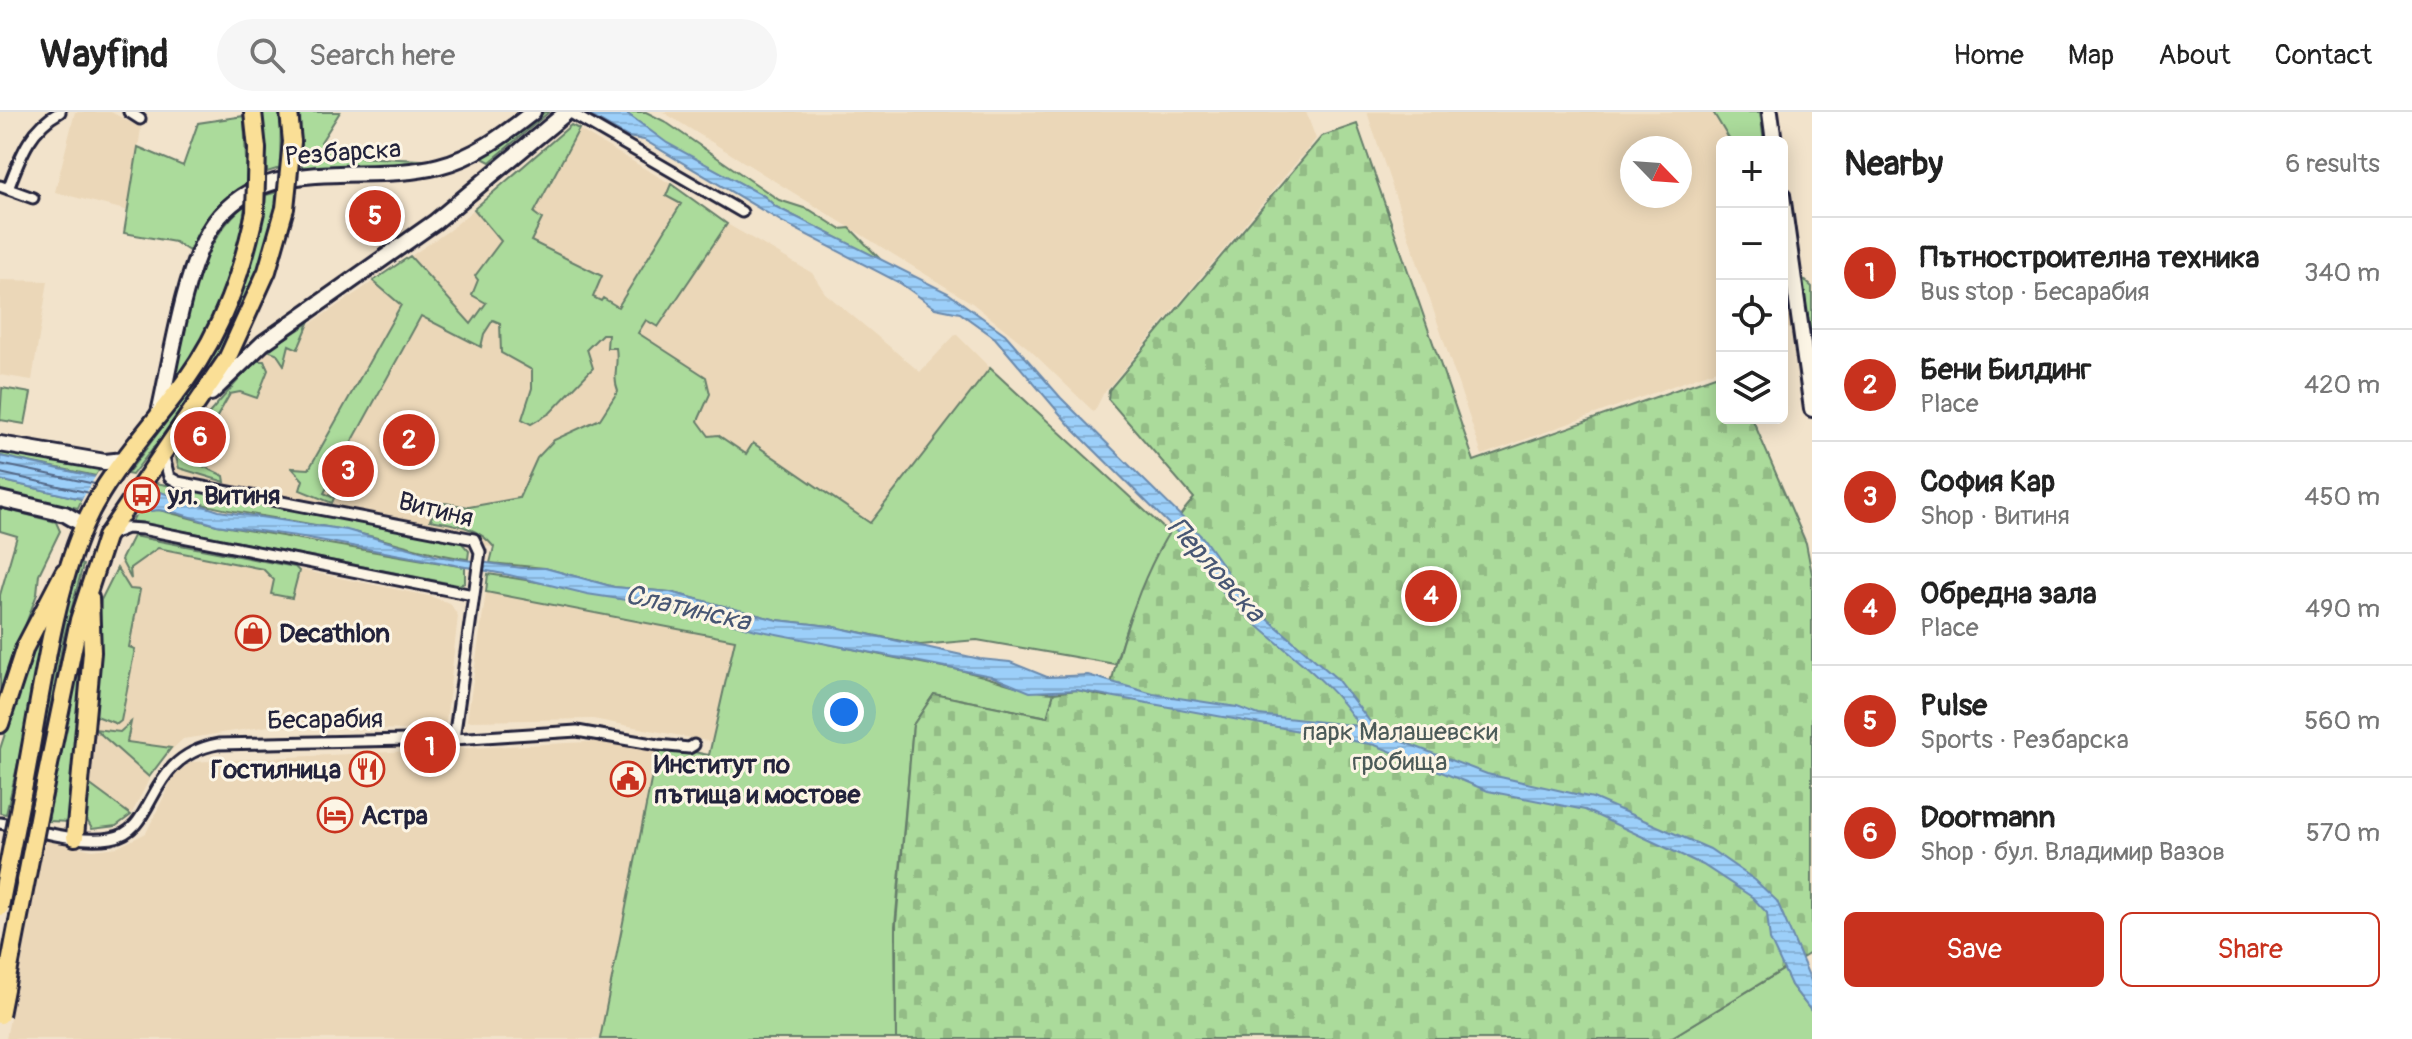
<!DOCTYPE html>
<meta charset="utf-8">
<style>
:root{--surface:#fff;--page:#f6f6f6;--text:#222;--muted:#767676;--line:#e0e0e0;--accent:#c8321e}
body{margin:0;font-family:Pangolin,sans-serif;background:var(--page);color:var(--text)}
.controls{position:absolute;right:24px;top:24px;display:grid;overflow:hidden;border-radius:12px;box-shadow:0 4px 20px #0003}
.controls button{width:72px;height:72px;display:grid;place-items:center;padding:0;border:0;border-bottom:2px solid var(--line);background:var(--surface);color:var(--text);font:40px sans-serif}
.compass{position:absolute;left:1620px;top:24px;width:72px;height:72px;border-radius:50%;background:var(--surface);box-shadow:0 4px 20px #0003;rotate:115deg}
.you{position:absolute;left:844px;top:600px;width:28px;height:28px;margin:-20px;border:6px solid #fff;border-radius:50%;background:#1a73e8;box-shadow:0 0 0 12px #1a73e833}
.badge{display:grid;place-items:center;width:52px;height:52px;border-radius:50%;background:var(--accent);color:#fff;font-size:26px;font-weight:700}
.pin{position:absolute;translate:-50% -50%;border:4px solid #fff;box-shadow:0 2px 8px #0006}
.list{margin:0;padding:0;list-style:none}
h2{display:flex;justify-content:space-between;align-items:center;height:104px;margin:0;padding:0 32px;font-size:34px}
h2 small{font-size:26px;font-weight:400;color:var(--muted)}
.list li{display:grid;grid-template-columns:52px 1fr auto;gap:24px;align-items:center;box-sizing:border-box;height:112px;padding:0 32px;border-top:2px solid var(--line)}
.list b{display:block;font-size:30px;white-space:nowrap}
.list p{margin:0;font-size:26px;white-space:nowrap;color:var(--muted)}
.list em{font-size:26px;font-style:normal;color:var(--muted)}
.actions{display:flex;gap:16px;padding:24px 32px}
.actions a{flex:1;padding:18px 0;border:2px solid var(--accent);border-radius:12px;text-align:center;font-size:28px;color:var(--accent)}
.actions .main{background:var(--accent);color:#fff}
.icon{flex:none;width:44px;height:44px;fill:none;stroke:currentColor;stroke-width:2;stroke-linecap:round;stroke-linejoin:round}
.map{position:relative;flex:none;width:1812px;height:927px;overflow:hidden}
header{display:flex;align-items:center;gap:48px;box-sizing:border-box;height:112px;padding:0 40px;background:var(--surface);border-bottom:2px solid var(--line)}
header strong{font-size:38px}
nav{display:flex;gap:44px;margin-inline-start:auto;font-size:28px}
.search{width:560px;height:72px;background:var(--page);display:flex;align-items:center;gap:20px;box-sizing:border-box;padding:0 28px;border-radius:44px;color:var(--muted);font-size:30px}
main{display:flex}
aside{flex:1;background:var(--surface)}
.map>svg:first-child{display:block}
</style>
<header>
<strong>Wayfind</strong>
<div class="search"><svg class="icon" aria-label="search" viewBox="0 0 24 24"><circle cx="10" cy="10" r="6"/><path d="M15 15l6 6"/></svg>Search here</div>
<nav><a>Home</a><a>Map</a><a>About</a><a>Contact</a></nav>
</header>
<main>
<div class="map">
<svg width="1812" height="927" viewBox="0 0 1812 927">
<defs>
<pattern id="cemetery-stones" width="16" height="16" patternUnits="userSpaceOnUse" patternTransform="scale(2)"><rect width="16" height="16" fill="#abdb9b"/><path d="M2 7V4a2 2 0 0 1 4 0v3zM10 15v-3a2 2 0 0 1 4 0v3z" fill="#93bc86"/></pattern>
<pattern id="water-rules" width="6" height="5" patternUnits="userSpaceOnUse" patternTransform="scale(2)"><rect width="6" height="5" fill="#9ccff9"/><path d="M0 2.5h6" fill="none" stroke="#86b1d6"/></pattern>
</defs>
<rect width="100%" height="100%" fill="#f2e3cb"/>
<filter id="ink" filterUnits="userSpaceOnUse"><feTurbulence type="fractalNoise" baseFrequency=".0125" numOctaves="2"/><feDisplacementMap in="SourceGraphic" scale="16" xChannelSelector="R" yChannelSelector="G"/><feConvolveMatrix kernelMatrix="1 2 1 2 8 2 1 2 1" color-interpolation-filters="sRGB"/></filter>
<g filter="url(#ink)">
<path fill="#ebd7b8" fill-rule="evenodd" d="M75,0H111L141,16L129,99L55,80Z
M663,0H1306L1316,27L1103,282L1094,300L1027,235L972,191Z
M1367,0H1713L1731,30H1722V256L1482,343ZM1632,36H1680V84H1632Z
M571,13L671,72L727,112L812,161L825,181L920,260L956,222L990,256L870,411L753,331L746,342L523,441L216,382L170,372L163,364L232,273L255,249L451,117Z
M1782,117L1800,213L1782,218Z
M0,168L48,169L32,268L0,263Z
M133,424L429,484L450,491L458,504L445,619L269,614L183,627L157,652L131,703L116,714L92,717L87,708L101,488Z
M486,480L735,528L712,630L593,607L467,609Z
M607,629L657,639L600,927H6L44,728L93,738L118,735L146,721L174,664L191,650Z"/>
<path fill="#abdb9b" stroke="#667e6b" stroke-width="2" d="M262,0H281L280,56L267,60Z
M300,0H340L321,30L333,44L423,48L411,54L302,55Z
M545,0H549L490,50L484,47L483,44Z
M625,0H646L664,9L779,88L810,98L840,117L850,116L881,148L776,95L764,84L667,32Z
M1713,0H1760L1764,30H1731Z
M244,4L247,71L205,108L189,139L175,130L124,121L138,35L183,54L198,11Z
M571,13L579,17L534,101L542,107L531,129L602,164L593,185L601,189L603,186L618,195L681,92L666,84L671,72L727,112L658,215L646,208L638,221L706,265L710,282L698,309L709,324L718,323L746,342L753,331L870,411L990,256L1169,421L1128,511L1115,552L977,528L920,533L830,514L777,508L670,480L614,475L545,456L490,451L494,435C477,414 456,413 430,408L437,394L445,391L469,395L519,386L537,346L554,328L600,307L618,279C612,264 619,252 616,236H607L608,222H602L587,237L593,256L550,301L531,312L522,307L532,276V258L501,241L500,211L493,208L484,222L481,235L421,204L324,381L334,386L332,391L300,378L303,368L292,356L309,357L401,193L373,169L410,144L471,212L486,191L472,183L478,168L475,164L501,129L474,97Z
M278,80C263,192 199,277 132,363L127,362C194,273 253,198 266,83Z
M245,93C237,162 209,224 169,280C185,216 192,136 245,93Z
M1798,162L1812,175V260Z
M309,211L298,237L289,233L284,253L276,241L267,238Z
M255,249H264L268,258L257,286L240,280L230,282L214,310L204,307Z
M2,276L31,281L25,312L0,308Z
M190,325L194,327L187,342L188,347L224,364L225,370L179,356L176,345Z
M0,337L100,357L96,364L0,344Z
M0,368L82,387L78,396L0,380Z
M156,371L460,429L469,439L468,447C425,442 386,426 343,418C278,405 214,400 151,377Z
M0,396L56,410L60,419L39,462L37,482L0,581V483L17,424L0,419Z
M159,398L217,413L465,455V471L458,473L132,409L137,400Z
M133,424L295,455L299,459L292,486L271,482L274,468L263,457L158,436L130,456L131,467L121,448Z
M78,452L83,453L64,525L42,639L36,638Z
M117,456L130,477L140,478L129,535L135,537L121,609L117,612L94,603L101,488Z
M488,462C645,485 798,530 954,557C988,563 1019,579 1054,581L1048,605L934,582L913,613L895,814L896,927H600L658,633L709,643L735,528L486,480Z
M53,502L6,702L0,701V637L35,531Z
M84,524L70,710L48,709Z
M131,610L127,630L171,636L149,665L95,617L120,620Z
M89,672L131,703L116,714L92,717L87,708Z
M1786,856L1791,873L1812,900V927H1669Z"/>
<path fill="url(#cemetery-stones)" stroke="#667e6b" stroke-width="2" d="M1357,12L1474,349L1715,264L1722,265V306H1752L1806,431L1812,462V840L1669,927H896V812L913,613L934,582L1047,605L1054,581L1077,578L1108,585C1122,520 1150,436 1194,386L1108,287L1109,278L1322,24Z"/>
<path fill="url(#water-rules)" stroke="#6b8aad" stroke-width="2" d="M584,0H625L667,31L764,84L776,95L948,181L1005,222L1061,286L1203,426L1232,467L1233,477L1336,566L1375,616L1393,626L1487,662L1593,686L1710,737L1755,768L1777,789L1812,871V900L1791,873L1770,828L1767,801L1752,785L1703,753L1585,698L1488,679L1375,633L1077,578L1030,580L991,564L756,518L678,496L587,482L509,463L303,425L217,413L177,401L159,398L137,400L0,368V344L151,377L219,399L347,418L437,444L522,456H545L614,475L670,480L777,508L830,514L980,547L1010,550L1047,565L1088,563L1153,582L1237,595L1259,603L1359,614C1317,545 1229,512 1194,437L1072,316L995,226L960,201L935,196L900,171L784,111L644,28L628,25Z"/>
<path fill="#f2e3cb" d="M98,360L154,374L135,404L80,391Z"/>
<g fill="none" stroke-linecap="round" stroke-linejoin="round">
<path stroke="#536787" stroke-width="2" d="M0,352L95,372
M0,361L90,381"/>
<g stroke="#22223b" stroke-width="15">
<path id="street" d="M129,0L140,7
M569,0L742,100
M0,74L33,86
M8,77C20,46 29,17 60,0
M163,341L169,365L178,370L474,427L480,440L454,627
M109,423L127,416L142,417L473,483
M0,711C34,717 77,732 111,726C159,718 143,646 218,632L454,627L577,619L658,633L689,636L694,633"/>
</g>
<g stroke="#22223b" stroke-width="20">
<path id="secondary" d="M1770,0L1774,30
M1782,83L1812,297
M211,281L263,231L435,110L567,0
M159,301C171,249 183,164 209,119C259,37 362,74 439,54C475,45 504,23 533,0
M0,332L105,350L124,348
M0,387L65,402L84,413"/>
</g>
<g stroke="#22223b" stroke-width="22">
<path id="primary" d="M253,0L257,37
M289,0L292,30
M0,612L25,535L64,460
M20,693C38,607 50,491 84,413C108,359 152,315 186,268C223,217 242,160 255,100
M40,696L79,508L106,425L227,247L267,159L285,96
M75,725L92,540L90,486"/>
</g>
<use href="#street" stroke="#fcf5e5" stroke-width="9"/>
<use href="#secondary" stroke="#fcf5e5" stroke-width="14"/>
<use href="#primary" stroke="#fadf96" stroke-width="16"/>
<g stroke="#22223b" stroke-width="22" stroke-linecap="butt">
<path id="primary-bridge" d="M285,96L292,30
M255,100L257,37
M0,795L20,693
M0,903L40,696"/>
</g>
<use href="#primary-bridge" stroke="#fadf96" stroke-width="16"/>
</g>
</g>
<defs>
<g id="bus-ring" transform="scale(1.8)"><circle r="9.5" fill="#fcf5e5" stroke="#c8321e" stroke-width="1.5"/><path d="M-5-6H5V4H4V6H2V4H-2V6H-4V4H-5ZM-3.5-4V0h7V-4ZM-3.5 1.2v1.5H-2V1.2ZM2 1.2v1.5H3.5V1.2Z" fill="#c8321e"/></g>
<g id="shop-ring" transform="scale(1.8)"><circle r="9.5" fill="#fcf5e5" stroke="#c8321e" stroke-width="1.5"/><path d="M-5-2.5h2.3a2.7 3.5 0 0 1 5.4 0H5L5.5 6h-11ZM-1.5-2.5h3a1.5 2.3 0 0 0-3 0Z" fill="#c8321e"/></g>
<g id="restaurant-ring" transform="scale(1.8)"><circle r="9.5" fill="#fcf5e5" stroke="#c8321e" stroke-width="1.5"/><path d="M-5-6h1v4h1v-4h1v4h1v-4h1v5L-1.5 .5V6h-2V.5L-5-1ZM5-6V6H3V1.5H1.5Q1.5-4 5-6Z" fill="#c8321e"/></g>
<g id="civic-ring" transform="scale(1.8)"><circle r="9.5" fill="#fcf5e5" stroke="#c8321e" stroke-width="1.5"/><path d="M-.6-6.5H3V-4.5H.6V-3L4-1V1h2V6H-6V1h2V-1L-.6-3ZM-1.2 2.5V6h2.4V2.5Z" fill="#c8321e"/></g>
<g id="hotel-ring" transform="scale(1.8)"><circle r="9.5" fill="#fcf5e5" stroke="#c8321e" stroke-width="1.5"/><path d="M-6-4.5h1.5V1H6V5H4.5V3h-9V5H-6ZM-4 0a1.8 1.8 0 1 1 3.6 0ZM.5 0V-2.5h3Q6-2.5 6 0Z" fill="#c8321e"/></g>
</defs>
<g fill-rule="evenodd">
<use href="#bus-ring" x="142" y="383"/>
<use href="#shop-ring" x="253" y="521"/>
<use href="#restaurant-ring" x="367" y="657"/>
<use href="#civic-ring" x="628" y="667"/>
<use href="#hotel-ring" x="335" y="703"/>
</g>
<g text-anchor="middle" stroke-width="6" stroke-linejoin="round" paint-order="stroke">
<g font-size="26" fill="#22223b" stroke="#fcf5e5">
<text transform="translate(343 40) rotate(-4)" y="9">Резбарска</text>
<text transform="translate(436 397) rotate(14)" y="9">Витиня</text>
<text transform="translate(325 607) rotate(-1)" y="9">Бесарабия</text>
</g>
<g font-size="26" font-weight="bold" fill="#22223b" stroke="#fcf5e5" text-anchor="start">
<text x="168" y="392">ул. Витиня</text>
<text x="279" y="530">Decathlon</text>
<text x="654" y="661">Институт по<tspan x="654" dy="30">пътища и мостове</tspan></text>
<text x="341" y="666" text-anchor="end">Гостилница</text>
<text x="361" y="712">Астра</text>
</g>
<g font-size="26" fill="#4b5a58" stroke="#fcf5e5">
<text x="1400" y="628">парк Малашевски<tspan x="1400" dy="30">гробища</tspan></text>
</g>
<g font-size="28" font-style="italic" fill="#475674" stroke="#fcf5e5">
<text transform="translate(1217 457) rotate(48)" y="10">Перловска</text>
<text transform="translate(688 495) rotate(13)" y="10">Слатинска</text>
</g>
</g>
</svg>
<div class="controls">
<button>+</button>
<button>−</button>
<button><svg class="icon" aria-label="locate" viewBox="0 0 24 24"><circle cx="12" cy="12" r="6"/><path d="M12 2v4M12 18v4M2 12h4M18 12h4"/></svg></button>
<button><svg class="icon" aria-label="layers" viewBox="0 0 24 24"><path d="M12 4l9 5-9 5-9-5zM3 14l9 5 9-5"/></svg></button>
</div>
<svg class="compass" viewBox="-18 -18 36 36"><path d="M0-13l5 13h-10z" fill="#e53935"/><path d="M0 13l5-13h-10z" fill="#767676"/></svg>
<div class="you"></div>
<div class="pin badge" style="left:430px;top:635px">1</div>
<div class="pin badge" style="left:409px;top:328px">2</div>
<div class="pin badge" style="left:348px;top:359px">3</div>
<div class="pin badge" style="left:1431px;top:484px">4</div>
<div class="pin badge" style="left:375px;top:104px">5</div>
<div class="pin badge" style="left:200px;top:325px">6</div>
</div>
<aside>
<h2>Nearby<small>6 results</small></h2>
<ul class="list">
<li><span class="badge">1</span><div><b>Пътностроителна техника</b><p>Bus stop · Бесарабия</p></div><em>340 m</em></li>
<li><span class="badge">2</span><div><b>Бени Билдинг</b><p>Place</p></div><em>420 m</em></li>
<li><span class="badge">3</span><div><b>София Кар</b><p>Shop · Витиня</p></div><em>450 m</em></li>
<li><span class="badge">4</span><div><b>Обредна зала</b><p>Place</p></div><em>490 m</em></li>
<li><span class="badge">5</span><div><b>Pulse</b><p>Sports · Резбарска</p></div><em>560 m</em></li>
<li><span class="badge">6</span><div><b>Doormann</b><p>Shop · бул. Владимир Вазов</p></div><em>570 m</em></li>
</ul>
<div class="actions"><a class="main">Save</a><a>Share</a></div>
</aside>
</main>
